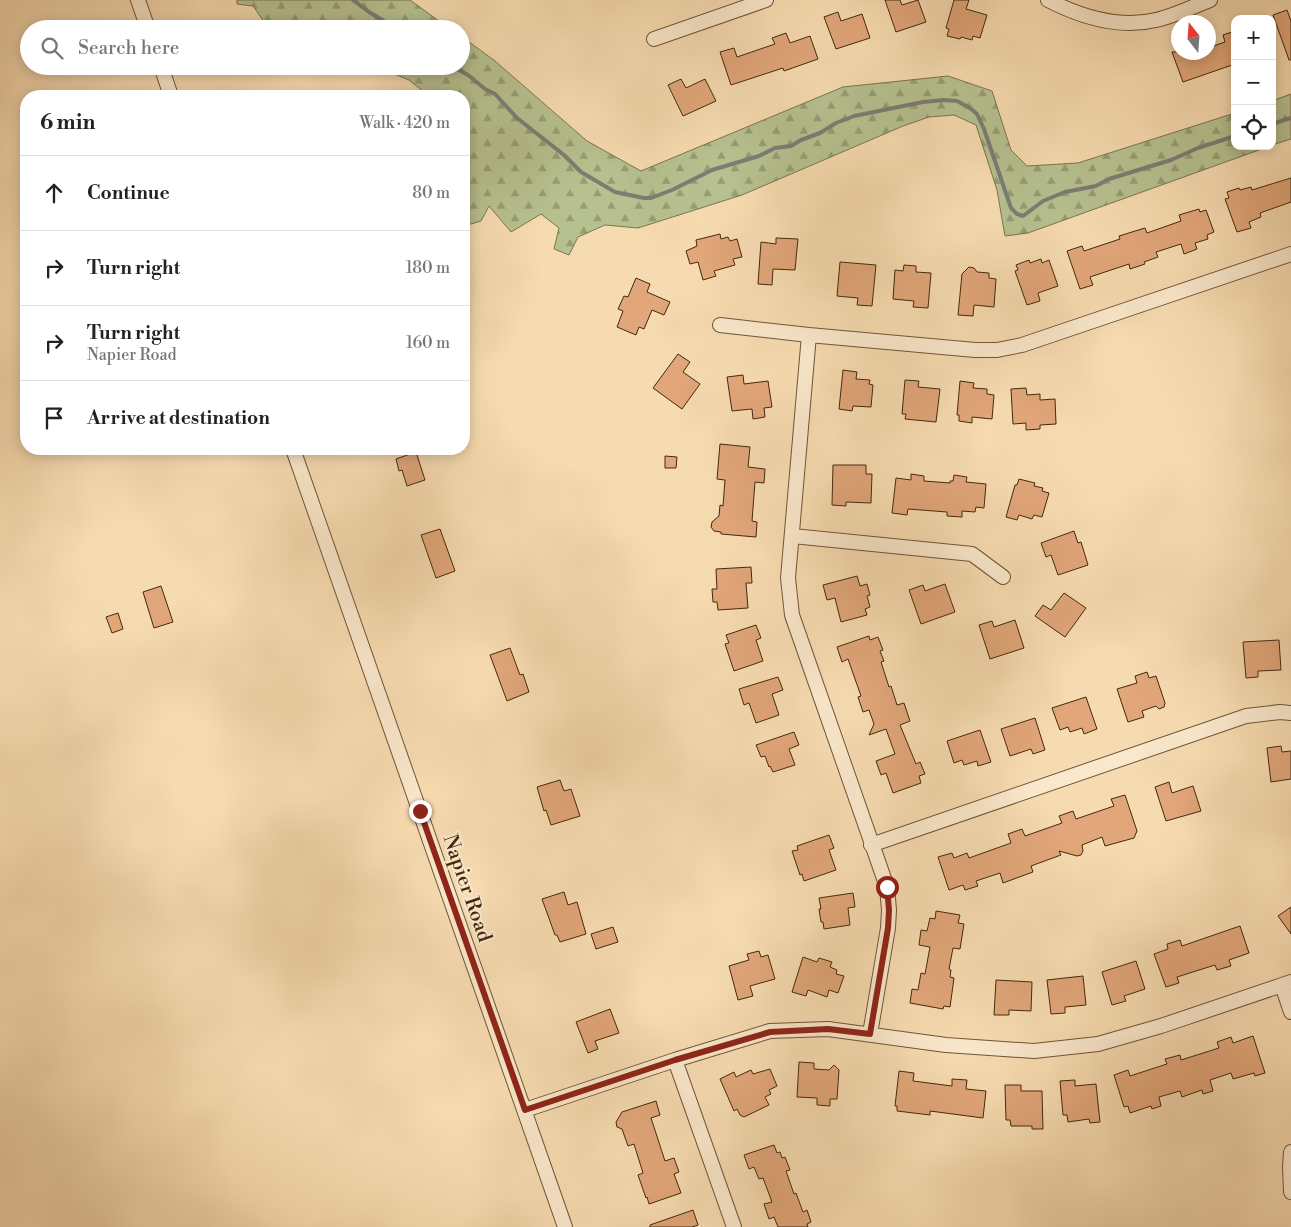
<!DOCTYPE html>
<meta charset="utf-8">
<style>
:root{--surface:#fff;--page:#f2f2f2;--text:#222;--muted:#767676;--line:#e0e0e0}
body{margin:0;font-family:"Libre Bodoni",serif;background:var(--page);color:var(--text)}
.controls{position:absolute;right:15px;top:15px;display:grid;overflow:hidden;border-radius:10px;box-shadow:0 2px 12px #0003}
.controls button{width:45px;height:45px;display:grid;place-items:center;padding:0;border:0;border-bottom:1px solid var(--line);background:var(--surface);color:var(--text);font:25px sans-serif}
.compass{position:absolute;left:1171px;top:15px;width:45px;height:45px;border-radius:50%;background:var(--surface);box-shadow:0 2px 12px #0003;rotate:343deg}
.stop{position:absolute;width:15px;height:15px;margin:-11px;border:4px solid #8f2418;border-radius:50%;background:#fff}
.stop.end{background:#8f2418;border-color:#fff;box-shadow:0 1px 5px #0008}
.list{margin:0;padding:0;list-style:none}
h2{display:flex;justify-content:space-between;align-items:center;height:65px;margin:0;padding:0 20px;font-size:21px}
h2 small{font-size:16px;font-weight:400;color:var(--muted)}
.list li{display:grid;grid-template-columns:32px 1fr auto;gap:15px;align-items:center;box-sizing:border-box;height:75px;padding:0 20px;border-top:1px solid var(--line)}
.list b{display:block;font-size:19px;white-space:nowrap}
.list p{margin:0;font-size:16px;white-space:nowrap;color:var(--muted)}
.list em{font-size:16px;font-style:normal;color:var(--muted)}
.icon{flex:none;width:28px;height:28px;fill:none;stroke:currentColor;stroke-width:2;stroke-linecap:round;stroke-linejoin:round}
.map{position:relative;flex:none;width:1291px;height:1227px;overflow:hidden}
.search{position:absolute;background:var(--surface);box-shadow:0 2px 12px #0003;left:20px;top:20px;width:450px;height:55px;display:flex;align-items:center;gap:12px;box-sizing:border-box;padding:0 18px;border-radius:28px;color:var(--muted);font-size:19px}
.panel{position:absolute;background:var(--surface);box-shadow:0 2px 12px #0003;left:20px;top:90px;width:450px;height:365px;border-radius:20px}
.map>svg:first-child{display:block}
</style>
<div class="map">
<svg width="1291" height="1227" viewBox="0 0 1291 1227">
<defs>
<pattern id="forest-firs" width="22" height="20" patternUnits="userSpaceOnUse" patternTransform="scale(1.25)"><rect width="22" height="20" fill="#b7c190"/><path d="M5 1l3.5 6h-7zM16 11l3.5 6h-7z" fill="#969d74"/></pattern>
</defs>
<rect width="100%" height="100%" fill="#f7dbb0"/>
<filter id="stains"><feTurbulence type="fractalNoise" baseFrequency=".004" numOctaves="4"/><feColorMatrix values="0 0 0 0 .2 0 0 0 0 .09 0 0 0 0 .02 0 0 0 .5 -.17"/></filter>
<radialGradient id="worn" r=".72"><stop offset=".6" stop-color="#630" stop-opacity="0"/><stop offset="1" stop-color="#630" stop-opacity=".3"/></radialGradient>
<path fill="url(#forest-firs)" stroke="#7e7450" d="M237,0H410L450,29H280L265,23L253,6L237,4Z
M461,36L495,61L587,141L641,171L843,87L948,76L992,91L1011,150L1027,166L1078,163L1235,113V146H1270L1028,233L1005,236L997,190L976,125L954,115L929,117L903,126L742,195L638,228L605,225L578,237L569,255L554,249L559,228L541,214L511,232L489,206L481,221L464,226V185L470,162L464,143V96H429L409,80L375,66H461Z
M1291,94V139L1272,145V101Z"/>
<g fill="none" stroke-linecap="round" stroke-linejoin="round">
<path stroke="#7c7e74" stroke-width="4" d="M353,0L369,12L397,29
M452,66L468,75L485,89L495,94L517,118L564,155L581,172L615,192L644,198H651L672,190L712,170L759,156L775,148L791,146L801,140L820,133L836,123L854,116L923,102L944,100L957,101L970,108L977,114L984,129L1011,208L1017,214L1023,216L1043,201L1065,192L1096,186L1109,179L1171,160L1198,148L1235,136
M1272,124L1291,118"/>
</g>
<path fill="#e1a679" stroke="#44280f" d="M885,0H900L902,5L918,0L926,22L896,32Z
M954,0H969L966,9L987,15L980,38L973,36L972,40L961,37L960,39L947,36L949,29L946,28Z
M1287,10L1291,21V60H1289L1273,15Z
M838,12L841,21L862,14L870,38L836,49L824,17Z
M1235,31V64L1183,82L1172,52H1208V48L1225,42L1223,35Z
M786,33L790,43L810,36L818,59L784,71L783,68L731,85L720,52L734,48L737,57L775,44L772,38Z
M681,79L686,88L705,79L716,101L683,116L668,85Z
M1291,178V202L1260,213L1261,217L1249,222L1251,228L1237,232L1225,199L1229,198L1227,192L1239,188L1240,190L1251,187L1252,190Z
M1199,209L1200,212L1206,210L1214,232L1207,235L1208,239L1195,243L1197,249L1184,254L1181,244L1156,252L1158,257L1144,262L1145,264L1130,269L1129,264L1090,277L1093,285L1080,289L1067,251L1082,246L1084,251L1120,239L1119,236L1145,228L1147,233L1181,221L1179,215Z
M720,234L721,239L728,237L730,241L737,239L742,257L733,259L735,265L714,271L716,276L703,280L698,262L690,264L686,251L697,246L696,240Z
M776,238L798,239L795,270L773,269L772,285L758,284L761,242L776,244Z
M1041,259L1042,263L1049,260L1058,286L1038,293L1040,301L1027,305L1015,271L1018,270L1016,265L1029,260L1030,263Z
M840,262L876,265L872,306L857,305L858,298L837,296Z
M904,265L916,266V272L931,273L928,308L913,307L914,301L893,299L895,270L903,271Z
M969,267L974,268L977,272L989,273V278L996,279L994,307L974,305L973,316L958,315L962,274Z
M636,278L650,284L647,292L670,302L664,315L652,310L644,329L639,327L636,335L617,327L623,311L618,309L624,296L628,297Z
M678,354L690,362L683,372L700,384L682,409L653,388Z
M843,370L857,372L856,379L870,380L869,384L873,385L871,407L853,406L852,411L839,409Z
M743,375L744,384L768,381L772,407L764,408L765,417L753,419L752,409L732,411L727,377Z
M905,380L919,381L918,387L940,389L936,422L905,419L906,414H902Z
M960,381L974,383L973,388L987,389V394L994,395L992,419L972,417V423L959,421V415H957Z
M1026,388L1027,395L1040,394V400L1055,399L1056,424L1040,425V429L1026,430V423L1013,424L1011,389Z
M720,444L750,447L748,467L765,469L764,483L755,482L752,521L757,522L756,537L721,534V532L714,531L711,527L712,522L719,516L720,505L723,506L725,480L717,479Z
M416,452L425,480L407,486L402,470L399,471L396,459Z
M665,456L677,457L676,468H665Z
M833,465H866V474H872L871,503L846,502V506L832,505Z
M911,474L924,476V481L950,483V481H953L954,475L967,477L966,482L986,484L984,508L976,507L975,512L962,511V517L947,516V512L908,509L907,515L892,513L896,478L911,480Z
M1019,479L1035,483L1034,486L1043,488L1042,491L1049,493L1042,517L1034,515L1032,519L1019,515L1017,520L1006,517L1015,485H1017Z
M440,529L455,571L436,578L421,535Z
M1074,531L1078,543L1081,542L1088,565L1058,575L1051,555L1046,557L1041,543Z
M751,567L752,583H746L748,608L718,610L717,602H713L712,589H717L716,569Z
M857,576L860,586L867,584L870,595L867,596L870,607L865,609L867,615L841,622L835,598L827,600L823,585Z
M945,584L955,612L921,624L909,590L923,585L925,591Z
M161,586L173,622L154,628L143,592Z
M1064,593L1086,608L1065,637L1035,616L1043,605L1051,610Z
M118,613L123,629L112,633L106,617Z
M1015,620L1024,648L990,659L979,625L992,621L994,627Z
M756,625L761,638L756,640L763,661L734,671L725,644L729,643L726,635Z
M869,636L870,640L878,637L883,650L880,651L884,661L881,662L889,687L891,686L897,705L904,703L910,721L900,725L916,764L920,762L925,774L919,776L921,783L893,793L886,773L881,775L876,761L895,754L886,729L869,735L874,724L869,710L863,712L858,697L861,696L848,659L842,662L837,647Z
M1279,640L1281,670L1258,671V677L1246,678L1243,642Z
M510,648L520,675L523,674L529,692L507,701L490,655Z
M1147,672L1149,678L1156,676L1165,703L1164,707L1159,709L1156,706L1142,711L1144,717L1128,722L1117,689L1137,683L1135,676Z
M778,677L783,690L772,694L779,715L756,723L749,703L744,705L739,689Z
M1086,697L1097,729L1084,734L1082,728L1070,732L1068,727L1060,730L1052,708Z
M1035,718L1045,750L1033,754L1031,749L1010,756L1001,729Z
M980,730L991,762L978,766L977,761L964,765L962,760L954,763L947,741Z
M794,732L799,745L789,749L795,765L773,772L770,766L769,767L765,756L761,757L756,745Z
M1281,746L1282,752L1291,751V779L1271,782L1267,748Z
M560,780L564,791L571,789L580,816L551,825L546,810L544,811L537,787Z
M1169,782L1172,793L1193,786L1201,811L1166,821L1155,787Z
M1125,795L1137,831L1134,838L1105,846L1102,837L1082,845L1083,851L1081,855L1077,856L1059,851L1061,855L1031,866L1033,872L1003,883L1000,873L976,881L978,886L965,890L963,885L949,890L938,857L952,853L954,858L967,853L969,858L1011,843L1008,834L1022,829L1025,836L1062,823L1059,816L1073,811L1076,819L1114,806L1111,799Z
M829,835L834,848L829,850L836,870L804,881L802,874L800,875L792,851L798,850L797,846Z
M564,892L568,905L577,902L586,934L560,942L557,935H555L542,899Z
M853,893L855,907L848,908L850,925L824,929L823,922H821L819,909H821L819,898Z
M1291,907V934L1278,916Z
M936,911L960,915L958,923L964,924L960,949L953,948L949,969L951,970L950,977L954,978L950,1007L944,1006L943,1009L910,1003L912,989L918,990L921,973L925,974L930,947L919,945L921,930L927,931L930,918L935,919Z
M1240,926L1249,953L1229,960L1231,966L1217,970L1215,965L1177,977L1179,983L1166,987L1154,954L1168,949L1167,944L1180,940L1182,946Z
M613,927L618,942L596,949L591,934Z
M759,951L761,957L768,955L775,979L750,986L753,996L738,1000L729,966L749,960L747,954Z
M803,957L817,962L819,958L832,962L830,967L837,970L836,974L844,976L838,993L829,990L827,997L808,990L806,996L792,992Z
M1136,961L1145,989L1124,996L1126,1001L1112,1005L1102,972Z
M1083,976L1086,1005L1065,1007V1013L1051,1014L1047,980Z
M996,980L1032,982L1031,1011L1009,1010V1015H994Z
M610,1009L619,1033L595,1041L598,1049L588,1053L576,1022Z
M1253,1036L1265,1073L1255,1076L1254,1073L1233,1079L1231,1073L1210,1080L1213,1091L1203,1094L1202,1090L1182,1097L1180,1091L1159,1097L1161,1106L1152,1109L1151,1106L1130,1113L1128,1106L1124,1107L1114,1075L1128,1070L1130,1076L1167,1064L1165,1059L1180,1055L1181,1060L1219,1048L1217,1042L1231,1037L1233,1043Z
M799,1062L814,1063V1069L829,1070L834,1065L839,1070L837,1099H830V1106L817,1105V1098L797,1097Z
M770,1069L777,1086L769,1090L771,1094L765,1097L769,1105L744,1117L740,1115L737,1109L734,1111L720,1079L734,1072L736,1077L751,1070L753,1074Z
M899,1071L914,1073L913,1081L952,1086V1079L967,1080L966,1089L986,1091L983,1118L930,1111V1115L897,1111V1106H895Z
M1075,1080V1086L1096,1084L1100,1122L1090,1123L1089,1119L1068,1122L1067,1115H1063L1060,1081Z
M1005,1085H1021V1091H1042L1043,1129H1032V1126H1011L1010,1120H1006Z
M656,1101L660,1115L651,1118L665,1161L674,1158L679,1172L674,1174L681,1193L649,1204L647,1197L646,1198L638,1175L643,1173L634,1144L628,1146L622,1129L617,1127L616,1122L622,1112Z
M774,1145L777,1153L780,1152L782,1158L785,1157L790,1170L786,1171L794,1194L796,1193L803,1212L807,1210L811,1222L807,1224L808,1227H778L774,1217L769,1219L764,1204L772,1202L763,1178L759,1179L754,1167L749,1169L744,1155Z
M693,1210L698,1225L692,1227H650V1225Z"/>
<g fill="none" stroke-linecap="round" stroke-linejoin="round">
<g stroke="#715537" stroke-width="16">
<path id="minor" d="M138,0L148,29
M1048,0C1081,17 1118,29 1156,20C1174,16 1192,7 1210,0
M654,39L766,0
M161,66L171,96
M720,325L809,335
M293,449L565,1227
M793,536L972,554L1003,577
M871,845L1246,716L1280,712L1291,713
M1282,985L1291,1012
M870,1034L888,928L889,910L887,887L792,615L788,578L809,335L975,350H997L1022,345L1291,254
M675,1060L734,1227
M525,1110L675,1060L770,1031L828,1029L946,1045L1034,1051L1098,1044L1161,1026L1291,982
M1291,1152L1290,1167L1291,1192"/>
</g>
<use href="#minor" stroke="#fae8cc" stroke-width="14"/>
</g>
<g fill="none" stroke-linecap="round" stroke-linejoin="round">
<path stroke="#8f2418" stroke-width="6" d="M420,811L525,1110L675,1060L770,1032L828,1029L870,1034L888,928L889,910L887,887"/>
</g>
<g text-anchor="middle" stroke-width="4" stroke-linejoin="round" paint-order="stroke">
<g font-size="20" fill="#44280f" stroke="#fae8cc">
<text transform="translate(468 888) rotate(71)" y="7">Napier Road</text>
</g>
</g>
<rect width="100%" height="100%" filter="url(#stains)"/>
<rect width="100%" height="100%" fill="url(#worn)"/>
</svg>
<div class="controls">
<button>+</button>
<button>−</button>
<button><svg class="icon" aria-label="locate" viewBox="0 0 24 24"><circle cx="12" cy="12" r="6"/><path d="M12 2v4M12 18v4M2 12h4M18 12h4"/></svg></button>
</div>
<svg class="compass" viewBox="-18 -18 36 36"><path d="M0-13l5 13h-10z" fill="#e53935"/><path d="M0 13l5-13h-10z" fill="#767676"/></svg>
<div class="stop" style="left:887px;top:887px"></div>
<div class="stop end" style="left:420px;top:811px"></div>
<div class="search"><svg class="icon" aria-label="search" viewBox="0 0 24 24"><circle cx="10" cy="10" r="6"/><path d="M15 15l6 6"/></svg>Search here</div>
<section class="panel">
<h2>6 min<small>Walk · 420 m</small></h2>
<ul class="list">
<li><svg class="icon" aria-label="ahead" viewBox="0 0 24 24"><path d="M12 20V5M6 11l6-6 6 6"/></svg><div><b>Continue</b></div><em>80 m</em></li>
<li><svg class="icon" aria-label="right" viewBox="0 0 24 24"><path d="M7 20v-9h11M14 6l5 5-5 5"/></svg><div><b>Turn right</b></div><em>180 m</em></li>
<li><svg class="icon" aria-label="right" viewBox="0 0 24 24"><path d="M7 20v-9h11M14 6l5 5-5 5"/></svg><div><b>Turn right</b><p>Napier Road</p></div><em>160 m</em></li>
<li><svg class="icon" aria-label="arrive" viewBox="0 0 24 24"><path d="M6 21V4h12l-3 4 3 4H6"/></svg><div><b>Arrive at destination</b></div></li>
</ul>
</section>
</div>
